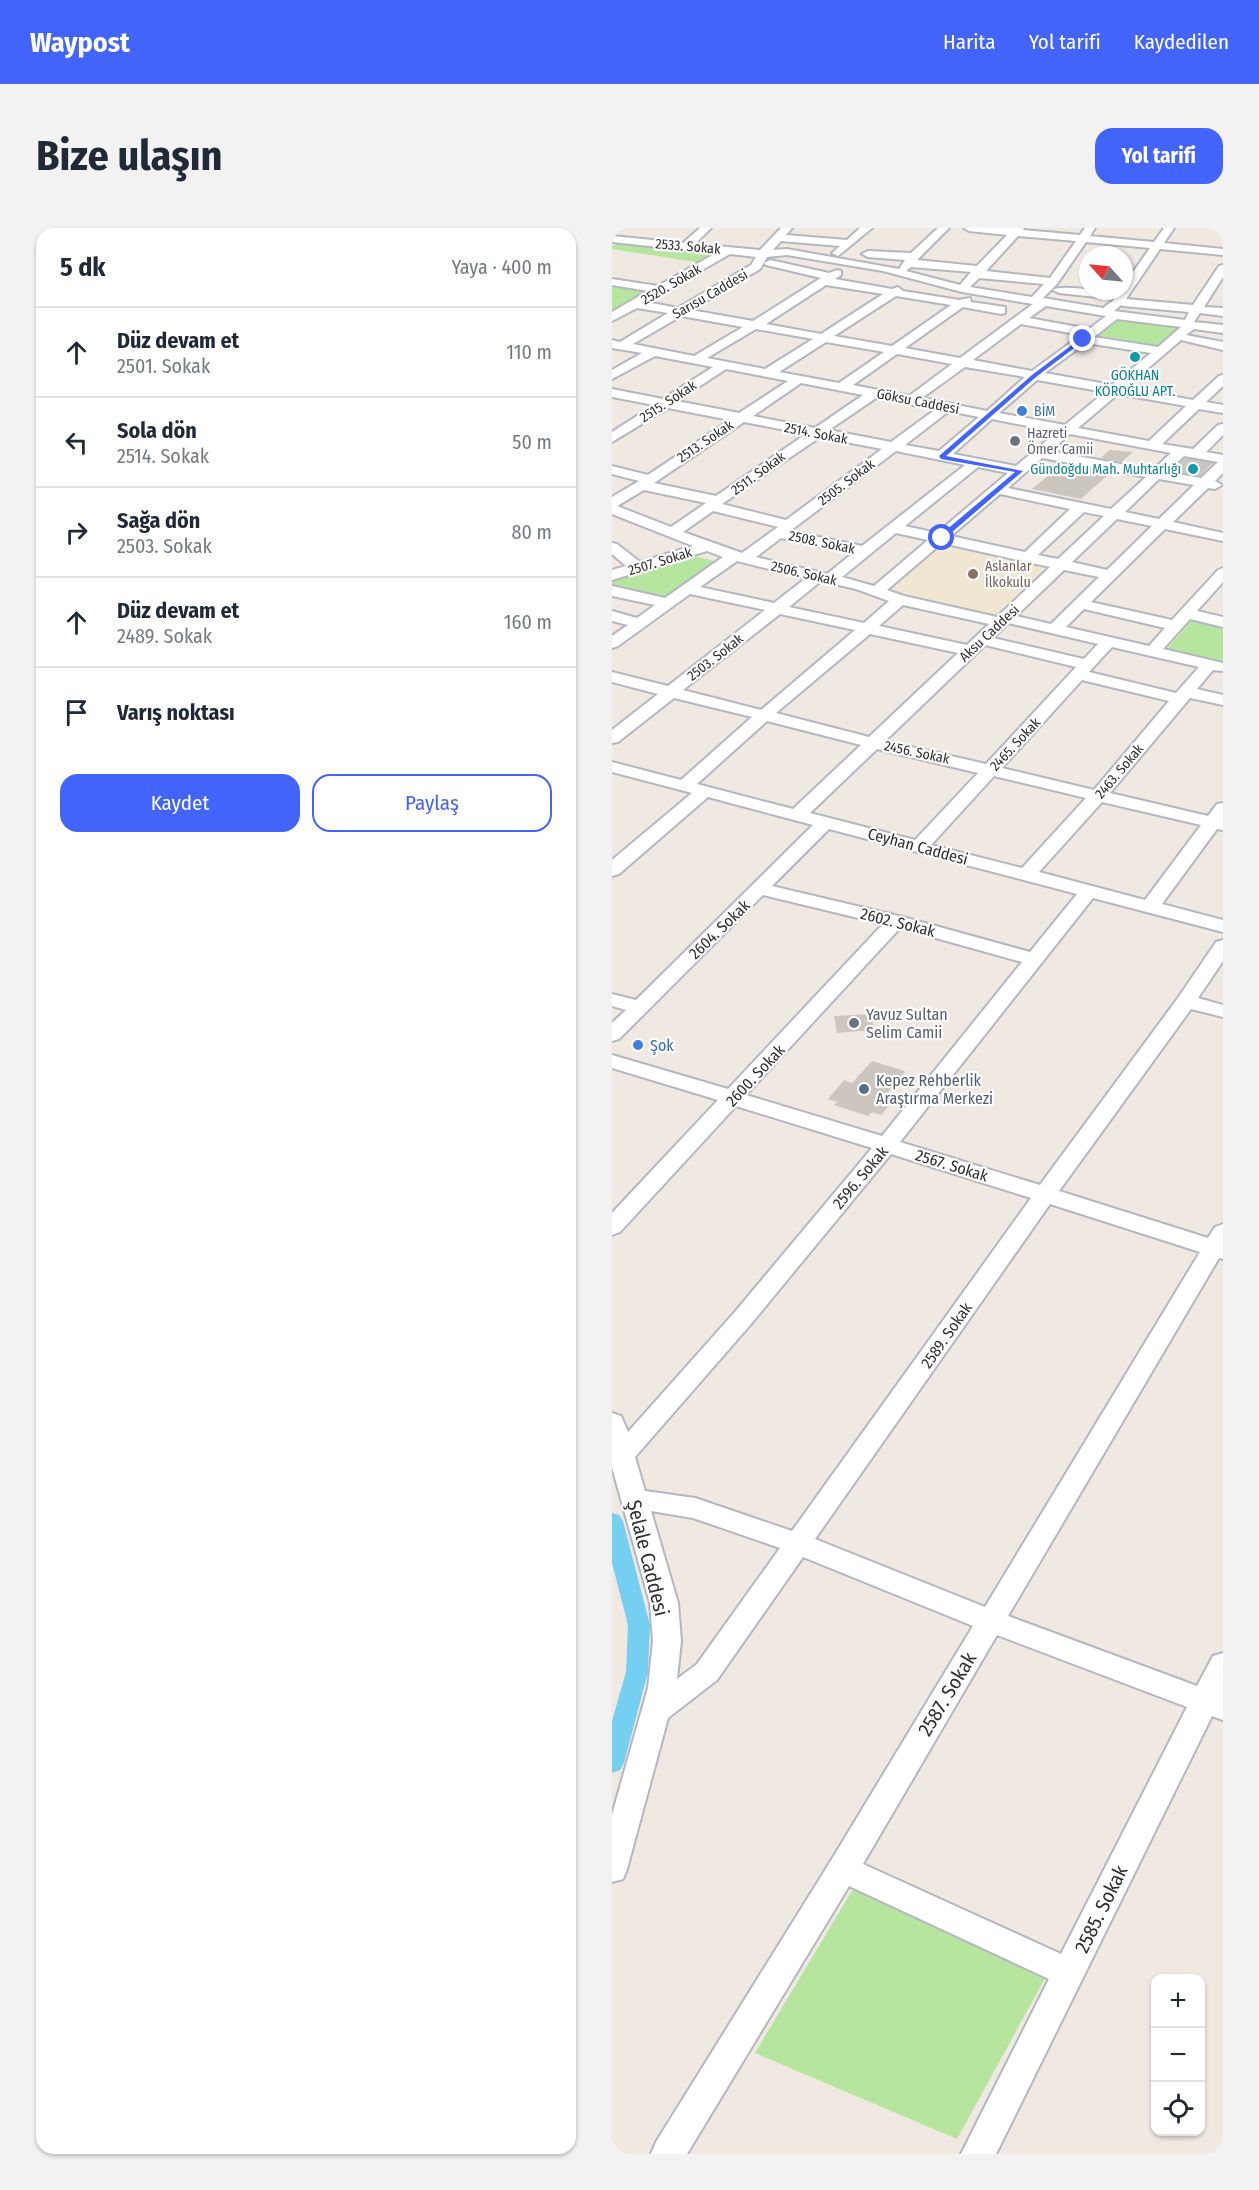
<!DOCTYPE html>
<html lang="tr">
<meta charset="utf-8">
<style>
:root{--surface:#fff;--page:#f2f2f3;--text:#1f2937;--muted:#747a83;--line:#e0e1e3;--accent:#4264fb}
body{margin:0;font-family:"Fira Sans Condensed",sans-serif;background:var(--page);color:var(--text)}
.controls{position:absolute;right:18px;bottom:18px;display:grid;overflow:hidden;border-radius:12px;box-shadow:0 2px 4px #0004}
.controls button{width:54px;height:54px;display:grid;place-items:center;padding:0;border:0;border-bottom:2px solid var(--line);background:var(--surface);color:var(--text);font:30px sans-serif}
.compass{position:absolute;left:467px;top:18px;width:54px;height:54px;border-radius:50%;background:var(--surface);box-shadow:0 2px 4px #0004;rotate:297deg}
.stop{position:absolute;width:18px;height:18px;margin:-14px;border:4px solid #4264fb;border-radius:50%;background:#fff}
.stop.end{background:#4264fb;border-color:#fff;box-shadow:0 2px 6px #0008}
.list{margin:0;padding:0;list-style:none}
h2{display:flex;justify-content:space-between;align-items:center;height:78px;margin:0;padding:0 24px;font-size:26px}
h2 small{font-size:20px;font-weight:400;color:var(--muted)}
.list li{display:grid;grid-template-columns:39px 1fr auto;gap:18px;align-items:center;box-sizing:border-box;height:90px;padding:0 24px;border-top:2px solid var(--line)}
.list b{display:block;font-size:22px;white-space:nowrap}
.list p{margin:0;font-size:20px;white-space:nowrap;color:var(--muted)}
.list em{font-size:20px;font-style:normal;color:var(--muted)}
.actions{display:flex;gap:12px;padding:18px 24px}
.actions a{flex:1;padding:14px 0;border:2px solid var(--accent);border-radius:18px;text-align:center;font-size:21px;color:var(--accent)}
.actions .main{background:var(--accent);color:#fff}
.icon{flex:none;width:33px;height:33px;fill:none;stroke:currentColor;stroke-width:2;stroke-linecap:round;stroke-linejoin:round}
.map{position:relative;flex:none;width:611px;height:1926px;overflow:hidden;border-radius:18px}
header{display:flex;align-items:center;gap:36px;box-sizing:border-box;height:84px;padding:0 30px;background:var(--accent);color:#fff}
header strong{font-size:28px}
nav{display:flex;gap:33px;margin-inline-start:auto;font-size:21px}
.intro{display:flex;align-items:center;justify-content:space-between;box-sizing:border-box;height:144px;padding:0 36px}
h1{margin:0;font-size:42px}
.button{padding:15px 27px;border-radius:18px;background:var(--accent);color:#fff;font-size:21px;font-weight:700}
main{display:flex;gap:36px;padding:0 36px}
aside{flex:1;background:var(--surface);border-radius:18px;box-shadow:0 2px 4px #0004}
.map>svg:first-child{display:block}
</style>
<header>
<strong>Waypost</strong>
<nav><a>Harita</a><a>Yol tarifi</a><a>Kaydedilen</a></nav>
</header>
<div class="intro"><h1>Bize ulaşın</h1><a class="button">Yol tarifi</a></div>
<main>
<aside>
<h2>5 dk<small>Yaya · 400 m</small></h2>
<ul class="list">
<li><svg class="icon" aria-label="ahead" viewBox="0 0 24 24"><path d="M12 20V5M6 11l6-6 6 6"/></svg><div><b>Düz devam et</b><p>2501. Sokak</p></div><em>110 m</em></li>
<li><svg class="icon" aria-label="left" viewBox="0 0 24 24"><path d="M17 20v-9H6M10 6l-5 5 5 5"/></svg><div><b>Sola dön</b><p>2514. Sokak</p></div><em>50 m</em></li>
<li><svg class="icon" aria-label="right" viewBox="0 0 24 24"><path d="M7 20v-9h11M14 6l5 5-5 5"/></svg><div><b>Sağa dön</b><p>2503. Sokak</p></div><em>80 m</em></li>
<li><svg class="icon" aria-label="ahead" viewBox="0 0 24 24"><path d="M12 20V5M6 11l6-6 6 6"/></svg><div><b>Düz devam et</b><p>2489. Sokak</p></div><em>160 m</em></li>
<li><svg class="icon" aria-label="arrive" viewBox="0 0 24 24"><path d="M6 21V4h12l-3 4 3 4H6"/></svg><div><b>Varış noktası</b></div></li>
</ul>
<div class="actions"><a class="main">Kaydet</a><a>Paylaş</a></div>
</aside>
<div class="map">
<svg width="611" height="1926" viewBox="0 0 611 1926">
<rect width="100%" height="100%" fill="#efe9e1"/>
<path fill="#f0e6d1" d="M331,314L439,336L382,387L275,364Z"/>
<path fill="#b6e59e" d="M8,15L107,24L91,35L0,21V18Z
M0,56L37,62L0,82Z
M505,89L563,97L567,102L545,121L512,116L516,112L481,107Z
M82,328L103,333L51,370L0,358V353Z
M579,393L611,400V434L554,422Z
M241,1661L436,1745L345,1911L143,1825Z"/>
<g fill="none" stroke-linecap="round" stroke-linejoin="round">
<path fill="#75cff0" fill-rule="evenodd" d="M0,1285L7,1287L11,1293L38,1397L36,1444L12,1535L8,1542L0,1545V1493L14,1444L16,1397L0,1335Z"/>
</g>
<path fill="#cbc7bf" d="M497,222L521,224L510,234L489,230Z
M573,230L601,235L588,248L560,243Z
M450,236L498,245L469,271L420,261Z
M259,786L262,802L225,805L222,788Z
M260,833L293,843L274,867L284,870L269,887L260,884L256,888L222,877L225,874L216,871L232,852L240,855Z"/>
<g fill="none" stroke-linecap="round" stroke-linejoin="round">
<g stroke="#b4b7c1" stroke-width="4">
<path id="minor" d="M88,0H99L83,16L148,22L169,0H180L174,7L235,12L248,0H260L226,28L220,25L228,18L169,13L161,22L175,21L287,41L293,32L256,29L250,26L256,23L299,25L326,0H337L305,32L365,38L395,7L357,3L352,0H412L411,2L468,7L473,0H483L478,8L542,14L552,0H562L552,15L611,21V27L548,21L514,71L581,77L607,38L611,37V49L592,79L611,80V88L588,85L582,94L611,97V105L582,101L574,107L611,114V122L569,112L513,160L581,172L607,148L611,147V158L594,174L611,177V185L587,181L550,216L581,221L606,197L611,196V207L594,224L611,227V245L603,253L610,257L603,261L596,260L561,294L611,305V313L553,301L479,374L560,392L606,342L611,340V354L585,383L611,389V399L578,391L551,421L611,435V443L601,442L585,461L611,467V477L578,470L498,565L596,588L605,576L611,575V602L605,601L550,676L611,692V704L481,670L288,914L428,957L566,770L604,714L611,712V733L586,770L611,777V789L579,781L447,963L596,1010L603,999L611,996V1031L607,1030L396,1388L585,1458L601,1428L611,1425V1492L600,1488L384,1926H349L437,1751L237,1658L75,1926H39L44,1914L220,1631L361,1398L191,1329L105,1452L56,1490L15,1641L11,1651L0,1654V1587L36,1460L41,1413L38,1375L0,1239V1185L9,1188L16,1204L122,1085L260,920L124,878L8,1004L0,1007V985L106,872L0,840V827L116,861L271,696L151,667L7,811L0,813V795L14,782L0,778V766L24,772L201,597L96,569L7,646L0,648V632L80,565L0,544V534L69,552L140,489L62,470L6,514L0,515V502L46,466L0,454V444L56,458L153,382L78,366L6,418L0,420V408L16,397L0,393V383L25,390L43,377L0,368V358L53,370L111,329L95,323L0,352V342L14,338L0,326V315L5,316L28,334L81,318L0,286V269L27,253L0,246V238L36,247L118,192L56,180L0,214V204L42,177L0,169V161L51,171L101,139L43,128L0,151V142L30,125L0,120V112L8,114L56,85L25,80L0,93V84L36,63L0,57V51L46,58L104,25L0,14V8L71,15ZM406,8L464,13L438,50L374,43ZM474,14L538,20L512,57V63C495,66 450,55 441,62L447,65L503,71L491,80L431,70L445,56ZM118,26L144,29L139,37L66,80L34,74ZM175,27L271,43L350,64L421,76L348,130L293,120L351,79L389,86L393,85V79L359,74L358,70L347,72L291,63L286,59L280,61L223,51L229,47V43L225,42L217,45L158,32L152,35L154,37L209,50L141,93L79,82L148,41L155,29ZM299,39L359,44L348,57L294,43ZM367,50L432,56L420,69L358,59ZM214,57L271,66L209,106L154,96ZM284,68L339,77L280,118L222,108ZM509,77L511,78L577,84L573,92L502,83ZM434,78L494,88L477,101L417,90ZM69,88L131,99L82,128L21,116ZM505,91L569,99L546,119L482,109ZM409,96L469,107L420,143L361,132ZM144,101L201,111L153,141L95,130ZM214,114L272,124L227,155L167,144ZM474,115L539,125L500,157L433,145ZM285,126L340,136L297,168L241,157ZM353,139L413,149L375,183L310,170ZM114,141L176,153L127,185L65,173ZM425,152L493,164L453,197L387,185ZM189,155L251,167L203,200L141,188ZM506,166L574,178L537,213L466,200ZM264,170L324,181L279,214L217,202ZM337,183L367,189L327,223L293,217ZM380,191L445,204L404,238L341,226ZM132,194L194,206L104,268L42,255ZM458,206L559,225L541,242L438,223ZM208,209L270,221L174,292L110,276ZM284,223L353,237L250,318L178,303ZM572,228L606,234L589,250L555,244ZM430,230L534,249L499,281L396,260ZM366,239L396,245L325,305L293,298ZM547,251L582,257L547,291L513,284ZM32,262L94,275L59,299L5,278ZM388,266L458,281L413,324L339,308ZM101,283L166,299L130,325L71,304ZM472,284L492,288L446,331L426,327ZM505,291L540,298L495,342L460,334ZM284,305L316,312L262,358L230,349ZM169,310L241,325L215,346L144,329ZM330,315L438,339L385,389L292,368L275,362ZM125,333L194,350L162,375L88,359ZM452,342L487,349L439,396L404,388ZM209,353L244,361L277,373L252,395L177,379ZM291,377L377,396L355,417L267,398ZM472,381L553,400L537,418L454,399ZM168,386L243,402L149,482L71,462ZM396,395L486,416L472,431L381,410ZM258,406L346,425L257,509L164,485ZM373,417L464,439L374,536L273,513ZM500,419L587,439L564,465L477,444ZM470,452L557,473L482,562L390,540ZM155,493L249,517L181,581L85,556ZM265,521L366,545L303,612L198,585ZM382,548L474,570L410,640L319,617ZM490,574L589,597L533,672L427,644ZM217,601L465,666L418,724L291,689L160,658ZM288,700L410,734L270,908L134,867ZM279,926L419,970L180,1303L83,1270L33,1263L23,1229L139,1096ZM438,976L588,1024L373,1379L203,1311ZM39,1283L81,1290L168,1320L85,1436L65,1451L69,1413L66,1375ZM385,1407L575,1479L449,1726L251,1636Z"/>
</g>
<use href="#minor" fill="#fff" fill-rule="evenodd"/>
</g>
<path fill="#4264fb" d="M469,110L474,111L424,149L334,228L411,243L332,311H327V308L403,244L329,231L327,228L420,147Z"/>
<g fill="#0f9aa8" stroke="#fff" stroke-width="2">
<circle cx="523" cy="129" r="6"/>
<circle cx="581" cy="241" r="6"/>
</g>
<g fill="#3f7fe0" stroke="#fff" stroke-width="2">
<circle cx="410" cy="183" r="6"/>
<circle cx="26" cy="817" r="6"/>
</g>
<g fill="#6b7280" stroke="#fff" stroke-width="2">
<circle cx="403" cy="213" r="6"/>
<circle cx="242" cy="795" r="6"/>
</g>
<circle fill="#8d6e63" stroke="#fff" stroke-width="2" cx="361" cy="346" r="6"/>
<circle fill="#5c6f8a" stroke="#fff" stroke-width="2" cx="252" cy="861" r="6"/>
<g text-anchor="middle" stroke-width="4.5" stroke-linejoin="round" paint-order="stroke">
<g font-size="14" fill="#2e2e2e" stroke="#fff">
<text transform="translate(76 18) rotate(5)" y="5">2533. Sokak</text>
<text transform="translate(59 56) rotate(-30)" y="5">2520. Sokak</text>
<text transform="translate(98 66) rotate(-30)" y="5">Sarısu Caddesi</text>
<text transform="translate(56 173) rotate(-33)" y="5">2515. Sokak</text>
<text transform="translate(306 173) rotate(11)" y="5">Göksu Caddesi</text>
<text transform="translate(204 205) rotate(11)" y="5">2514. Sokak</text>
<text transform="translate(93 213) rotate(-34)" y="5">2513. Sokak</text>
<text transform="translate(146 245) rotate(-36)" y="5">2511. Sokak</text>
<text transform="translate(234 254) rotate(-37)" y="5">2505. Sokak</text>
<text transform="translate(210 314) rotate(12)" y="5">2508. Sokak</text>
<text transform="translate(48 333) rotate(-17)" y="5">2507. Sokak</text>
<text transform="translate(192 345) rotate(13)" y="5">2506. Sokak</text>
<text transform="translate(377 405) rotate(-43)" y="5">Aksu Caddesi</text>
<text transform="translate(103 429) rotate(-38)" y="5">2503. Sokak</text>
<text transform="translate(403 516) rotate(-47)" y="5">2465. Sokak</text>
<text transform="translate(305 524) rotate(12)" y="5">2456. Sokak</text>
<text transform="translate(507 543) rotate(-50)" y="5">2463. Sokak</text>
</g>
<g font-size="14" fill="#0d838f" stroke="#fff">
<text x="523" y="152">GÖKHAN<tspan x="523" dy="16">KÖROĞLU APT.</tspan></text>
<text x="569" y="246" text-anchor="end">Gündoğdu Mah. Muhtarlığı</text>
</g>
<g font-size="14" fill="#366cbe" stroke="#fff" text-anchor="start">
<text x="422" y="188">BİM</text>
</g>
<g font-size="14" fill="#5b616d" stroke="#fff" text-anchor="start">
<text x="415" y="210">Hazreti<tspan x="415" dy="16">Ömer Camii</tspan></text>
</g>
<g font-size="14" fill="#785e54" stroke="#fff" text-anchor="start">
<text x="373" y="343">Aslanlar<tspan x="373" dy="16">İlkokulu</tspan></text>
</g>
<g font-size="16" fill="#2e2e2e" stroke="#fff">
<text transform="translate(306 618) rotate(15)" y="6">Ceyhan Caddesi</text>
<text transform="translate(286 694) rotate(14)" y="6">2602. Sokak</text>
<text transform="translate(107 701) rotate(-44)" y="6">2604. Sokak</text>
<text transform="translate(143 847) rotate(-47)" y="6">2600. Sokak</text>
<text transform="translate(340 937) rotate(17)" y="6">2567. Sokak</text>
<text transform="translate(248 949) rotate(-50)" y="6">2596. Sokak</text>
<text transform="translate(334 1107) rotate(-55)" y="6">2589. Sokak</text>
</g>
<g font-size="16" fill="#5b616d" stroke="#fff" text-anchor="start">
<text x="254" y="792">Yavuz Sultan<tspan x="254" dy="18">Selim Camii</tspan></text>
</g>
<g font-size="16" fill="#366cbe" stroke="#fff" text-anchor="start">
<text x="38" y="823">Şok</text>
</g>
<g font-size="16" fill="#4e5e75" stroke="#fff" text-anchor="start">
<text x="264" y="858">Kepez Rehberlik<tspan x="264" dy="18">Araştırma Merkezi</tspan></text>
</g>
<g font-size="20" fill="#2e2e2e" stroke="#fff">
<text transform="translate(36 1330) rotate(76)" y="7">Şelale Caddesi</text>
<text transform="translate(335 1466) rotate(-59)" y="7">2587. Sokak</text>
<text transform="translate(489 1681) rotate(-64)" y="7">2585. Sokak</text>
</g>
</g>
</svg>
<div class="controls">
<button>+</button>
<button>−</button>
<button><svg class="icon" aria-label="locate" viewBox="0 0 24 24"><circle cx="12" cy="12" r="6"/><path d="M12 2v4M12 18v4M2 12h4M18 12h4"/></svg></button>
</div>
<svg class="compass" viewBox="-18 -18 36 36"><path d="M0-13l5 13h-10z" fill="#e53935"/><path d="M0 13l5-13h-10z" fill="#747a83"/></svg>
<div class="stop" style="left:330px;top:310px"></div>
<div class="stop end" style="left:471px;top:111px"></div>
</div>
</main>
